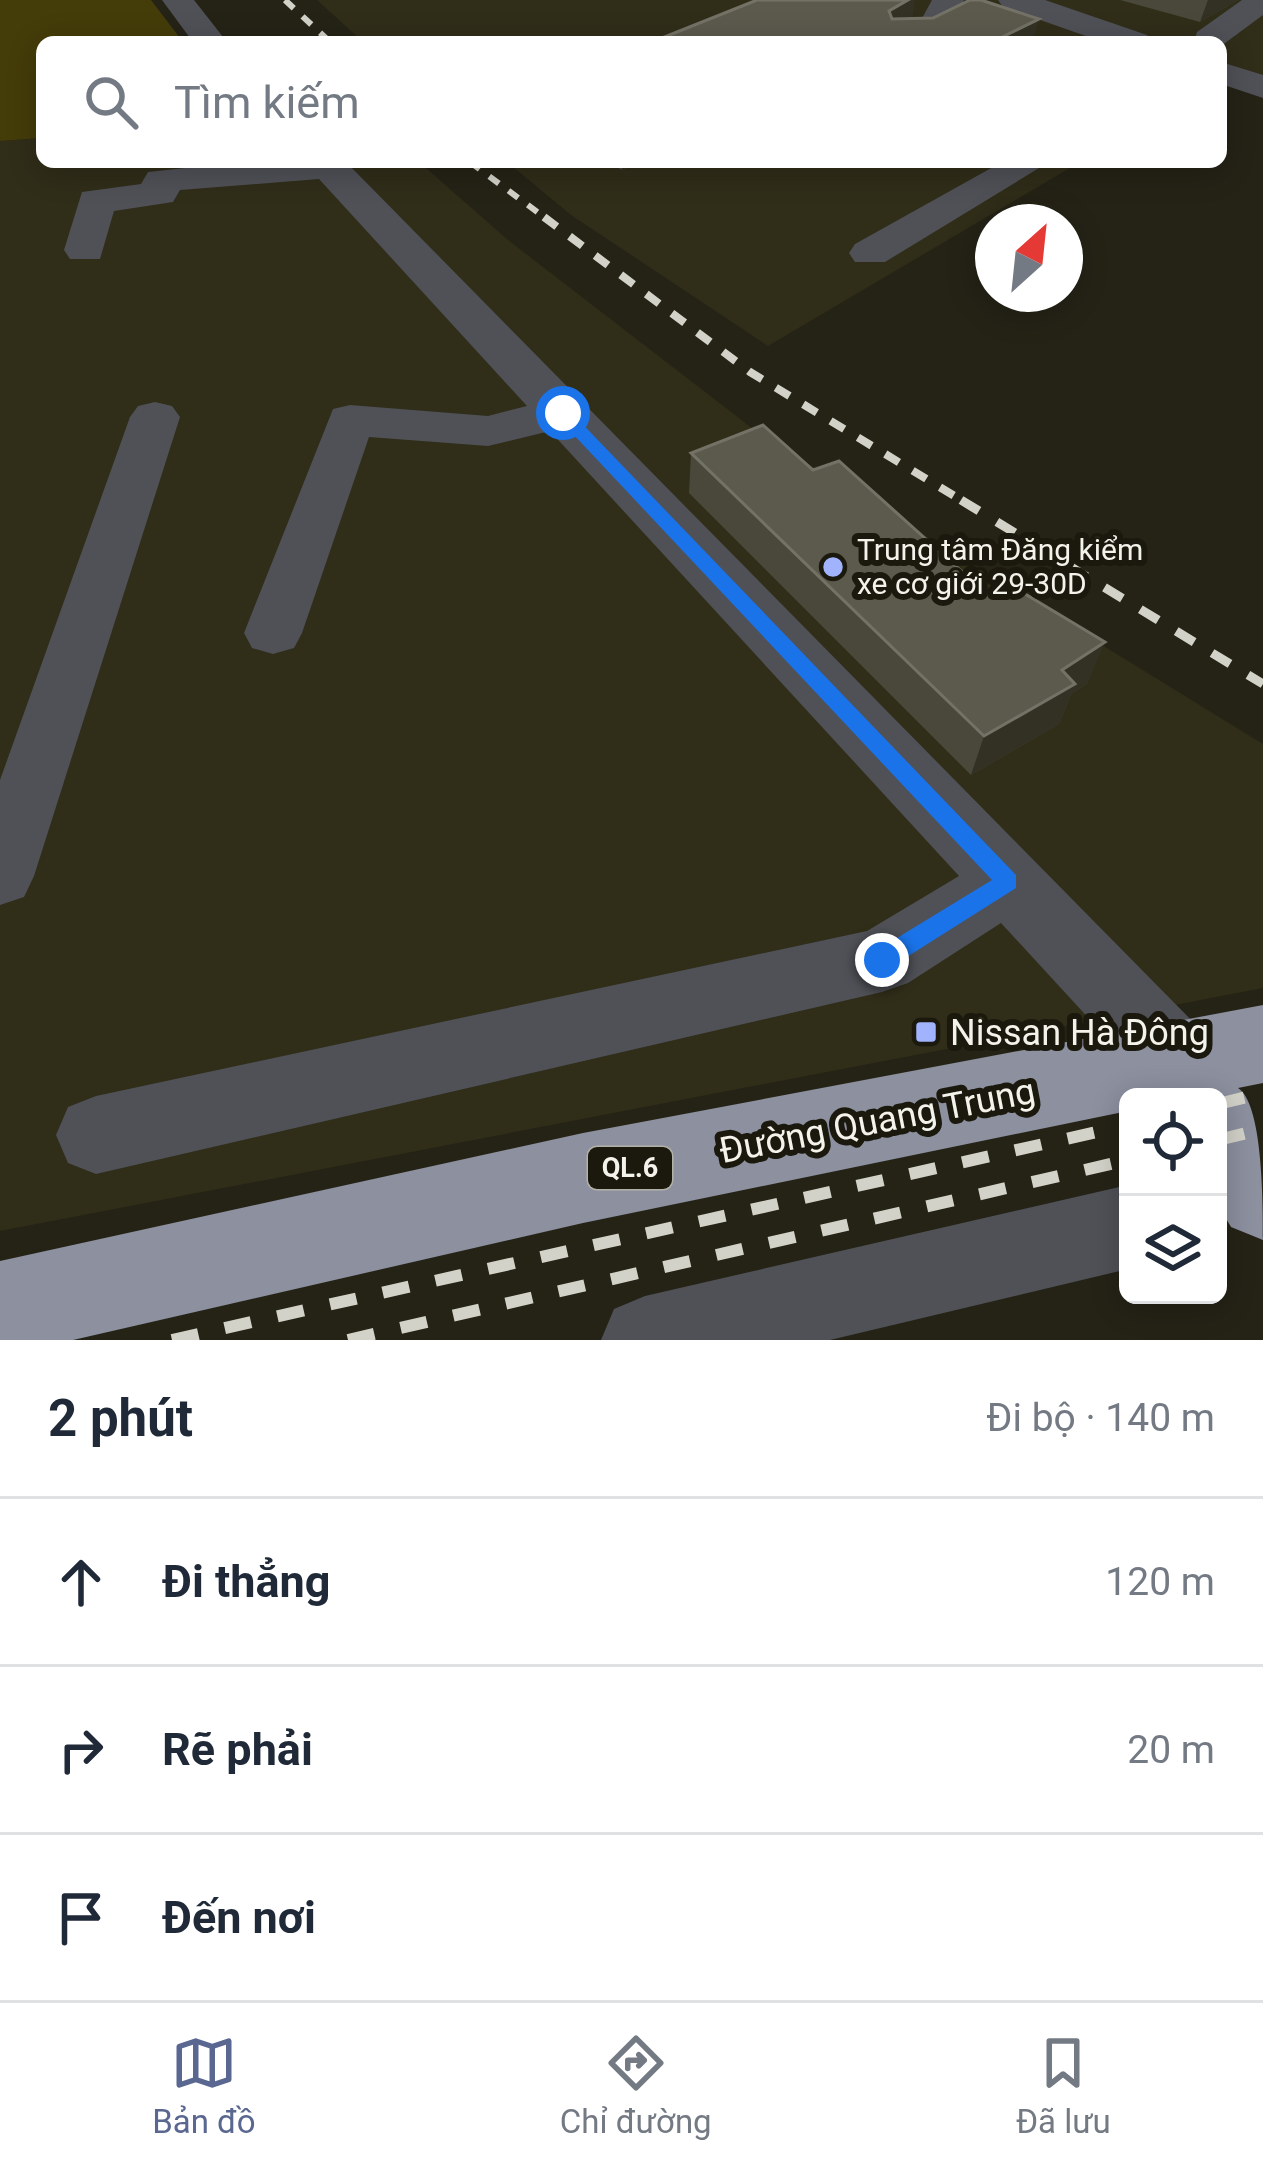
<!DOCTYPE html>
<html lang="vi">
<meta charset="utf-8">
<style>
:root{--surface:#fff;--page:#f6f6f7;--text:#1f2937;--muted:#747a83;--line:#e0e1e3;--accent:#5a6790}
body{margin:0;font-family:Roboto,sans-serif;background:var(--page);color:var(--text)}
.controls{position:absolute;right:36px;bottom:36px;display:grid;overflow:hidden;border-radius:18px;box-shadow:0 6px 30px #0003}
.controls button{width:108px;height:108px;display:grid;place-items:center;padding:0;border:0;border-bottom:3px solid var(--line);background:var(--surface);color:var(--text);font:60px sans-serif}
.compass{position:absolute;left:975px;top:204px;width:108px;height:108px;border-radius:50%;background:var(--surface);box-shadow:0 6px 30px #0003;rotate:27deg}
.stop{position:absolute;width:36px;height:36px;margin:-27px;border:9px solid #1a73e8;border-radius:50%;background:#fff}
.stop.end{background:#1a73e8;border-color:#fff;box-shadow:0 3px 12px #0008}
.list{margin:0;padding:0;list-style:none}
h2{display:flex;justify-content:space-between;align-items:center;height:156px;margin:0;padding:0 48px;font-size:51px}
h2 small{font-size:39px;font-weight:400;color:var(--muted)}
.list li{display:grid;grid-template-columns:78px 1fr auto;gap:36px;align-items:center;box-sizing:border-box;height:168px;padding:0 48px;border-top:3px solid var(--line)}
.list b{display:block;font-size:45px;white-space:nowrap}
.list em{font-size:39px;font-style:normal;color:var(--muted)}
.icon{flex:none;width:66px;height:66px;fill:none;stroke:currentColor;stroke-width:2;stroke-linecap:round;stroke-linejoin:round}
.map{position:relative;flex:none;width:1263px;height:1340px;overflow:hidden}
.search{position:absolute;background:var(--surface);box-shadow:0 6px 30px #0003;left:36px;right:36px;top:36px;height:132px;display:flex;align-items:center;gap:30px;box-sizing:border-box;padding:0 42px;border-radius:18px;color:var(--muted);font-size:45px}
.sheet{height:660px;background:var(--surface)}
nav{display:flex;justify-content:space-around;align-items:center;box-sizing:border-box;height:168px;border-top:3px solid var(--line);background:var(--surface);font-size:33px;color:var(--muted)}
nav a{display:grid;justify-items:center;gap:6px}
nav .on{color:var(--accent)}
.map>svg:first-child{display:block}
</style>
<div class="map">
<svg width="1263" height="1340" viewBox="0 0 1263 1340">
<rect width="100%" height="100%" fill="#252316"/>
<path fill="#302d19" d="M317,0H1263V79L1221,78V42H363Z
M42,138V162H419L508,240L761,435L1263,744V988L0,1231V141Z
M507,162H1080L768,346L571,215Z"/>
<path fill="#443c09" d="M0,0H151L183,42H42V138L0,141Z"/>
<g fill="none" stroke-linecap="round" stroke-linejoin="round">
<path fill="#4f5157" fill-rule="evenodd" d="M162,0H194L227,42H193Z
M932,0H964C941,44 936,42 888,42L920,22Z
M998,0H1045L1147,35L1152,42H1103L1003,7Z
M1242,0H1263V15L1221,46L1194,42L1197,32Z
M1221,62L1263,75V98L1221,84Z
M242,162H346L1205,1034L1216,1060L1205,1086L1178,1096L1151,1086L1001,923L908,983L882,992L96,1174L68,1163L56,1135L68,1107L96,1096L867,931L959,876L550,431L488,446L369,437L302,633L294,648L273,654L252,648L244,633L333,409L350,405L488,416L527,406L319,179L180,190L173,202L114,211L100,259H70L64,250L82,192L141,184L148,172Z
M1002,162H1049L885,262H855L849,253L855,244Z
M155,402L172,406L180,417L34,876L24,897L0,905V780L130,417L138,406Z
M1128,1185V1269L830,1340H601L614,1309L645,1296Z"/>
<path fill="#8c909f" fill-rule="evenodd" d="M1263,1005V1083L1238,1088C1263,1104 1263,1202 1263,1240L1231,1227L1218,1205V1097H1128V1111L583,1223L73,1340H0V1261L583,1133Z"/>
<path stroke="#d3d2c9" stroke-width="6" stroke-dasharray="12 12" stroke-linecap="butt" d="M285,0L330,42
M470,162L548,220"/>
<path stroke="#d3d2c9" stroke-width="8" stroke-dasharray="16 16" stroke-linecap="butt" d="M544,217L750,372L966,503"/>
<path stroke="#d3d2c9" stroke-width="9" stroke-dasharray="21 21" stroke-linecap="butt" d="M961,500L1263,684"/>
<path stroke="#d3d2c9" stroke-width="12" stroke-dasharray="27 27" stroke-linecap="butt" d="M1218,1104L1263,1093
M1218,1140L1263,1129
M172,1340L1128,1125
M348,1340L1128,1160"/>
</g>
<path fill="#4a483a" d="M1120,0H1238L1200,22Z
M607,162H639L622,170Z
M691,453L813,470L987,594L1088,683L1071,694L1059,724L971,775L689,493Z"/>
<path fill="#333124" d="M908,0H915L912,22L886,38L889,11Z
M1208,0H1238L1200,22Z
M1039,19L1033,42H992Z
M622,162H639L622,170Z
M1105,642L1088,683L1071,694L1059,724L971,775L984,736L1062,670Z"/>
<path fill="#5c5a4d" stroke="#747266" stroke-width="3" d="M757,0H908L889,11L892,19L933,18L970,0H981L1039,19L992,42H652Z
M763,425L813,470L839,461L987,594L1007,583L1105,642L1062,670L1075,684L984,736L691,453Z"/>
<path fill="#1a73e8" d="M557,410H569L1016,875V888L891,967H874V952L992,880L557,417Z"/>
<g fill="#a1b3fd" stroke="#1b190d" stroke-width="4.5">
<circle cx="833" cy="567" r="12"/>
<rect x="914" y="1020" width="24" height="24" rx="6"/>
</g>
<g text-anchor="middle" stroke-width="12" stroke-linejoin="round" paint-order="stroke">
<rect fill="#1b190d" stroke="#b3b2a8" stroke-width="3" x="588" y="1147" width="84" height="42" rx="9"/>
<g font-size="27" font-weight="bold" fill="#f4f3eb">
<text x="630" y="1177">QL.6</text>
</g>
<g font-size="30" fill="#f4f3eb" stroke="#1b190d" text-anchor="start">
<text x="857" y="560">Trung tâm Đăng kiểm<tspan x="857" dy="34">xe cơ giới 29-30D</tspan></text>
</g>
<g font-size="36" fill="#f4f3eb" stroke="#1b190d" text-anchor="start">
<text x="950" y="1045">Nissan Hà Đông</text>
</g>
<g font-size="36" fill="#f4f3eb" stroke="#1b190d">
<text transform="translate(877 1120) rotate(-11)" y="13">Đường Quang Trung</text>
</g>
</g>
</svg>
<div class="controls">
<button><svg class="icon" aria-label="locate" viewBox="0 0 24 24"><circle cx="12" cy="12" r="6"/><path d="M12 2v4M12 18v4M2 12h4M18 12h4"/></svg></button>
<button><svg class="icon" aria-label="layers" viewBox="0 0 24 24"><path d="M12 4l9 5-9 5-9-5zM3 14l9 5 9-5"/></svg></button>
</div>
<svg class="compass" viewBox="-18 -18 36 36"><path d="M0-13l5 13h-10z" fill="#e53935"/><path d="M0 13l5-13h-10z" fill="#747a83"/></svg>
<div class="stop" style="left:563px;top:413px"></div>
<div class="stop end" style="left:882px;top:960px"></div>
<div class="search"><svg class="icon" aria-label="search" viewBox="0 0 24 24"><circle cx="10" cy="10" r="6"/><path d="M15 15l6 6"/></svg>Tìm kiếm</div>
</div>
<section class="sheet">
<h2>2 phút<small>Đi bộ · 140 m</small></h2>
<ul class="list">
<li><svg class="icon" aria-label="ahead" viewBox="0 0 24 24"><path d="M12 20V5M6 11l6-6 6 6"/></svg><div><b>Đi thẳng</b></div><em>120 m</em></li>
<li><svg class="icon" aria-label="right" viewBox="0 0 24 24"><path d="M7 20v-9h11M14 6l5 5-5 5"/></svg><div><b>Rẽ phải</b></div><em>20 m</em></li>
<li><svg class="icon" aria-label="arrive" viewBox="0 0 24 24"><path d="M6 21V4h12l-3 4 3 4H6"/></svg><div><b>Đến nơi</b></div></li>
</ul>
</section>
<nav>
<a class="on"><svg class="icon" aria-label="map" viewBox="0 0 24 24"><path d="M3 6l6-2 6 2 6-2v14l-6 2-6-2-6 2zM9 4v14M15 6v14"/></svg>Bản đồ</a>
<a><svg class="icon" aria-label="directions" viewBox="0 0 24 24"><path d="M12 3l9 9-9 9-9-9zM9 14v-3h6M13 9l2 2-2 2"/></svg>Chỉ đường</a>
<a><svg class="icon" aria-label="saved" viewBox="0 0 24 24"><path d="M7 4h10v16l-5-4-5 4z"/></svg>Đã lưu</a>
</nav>
